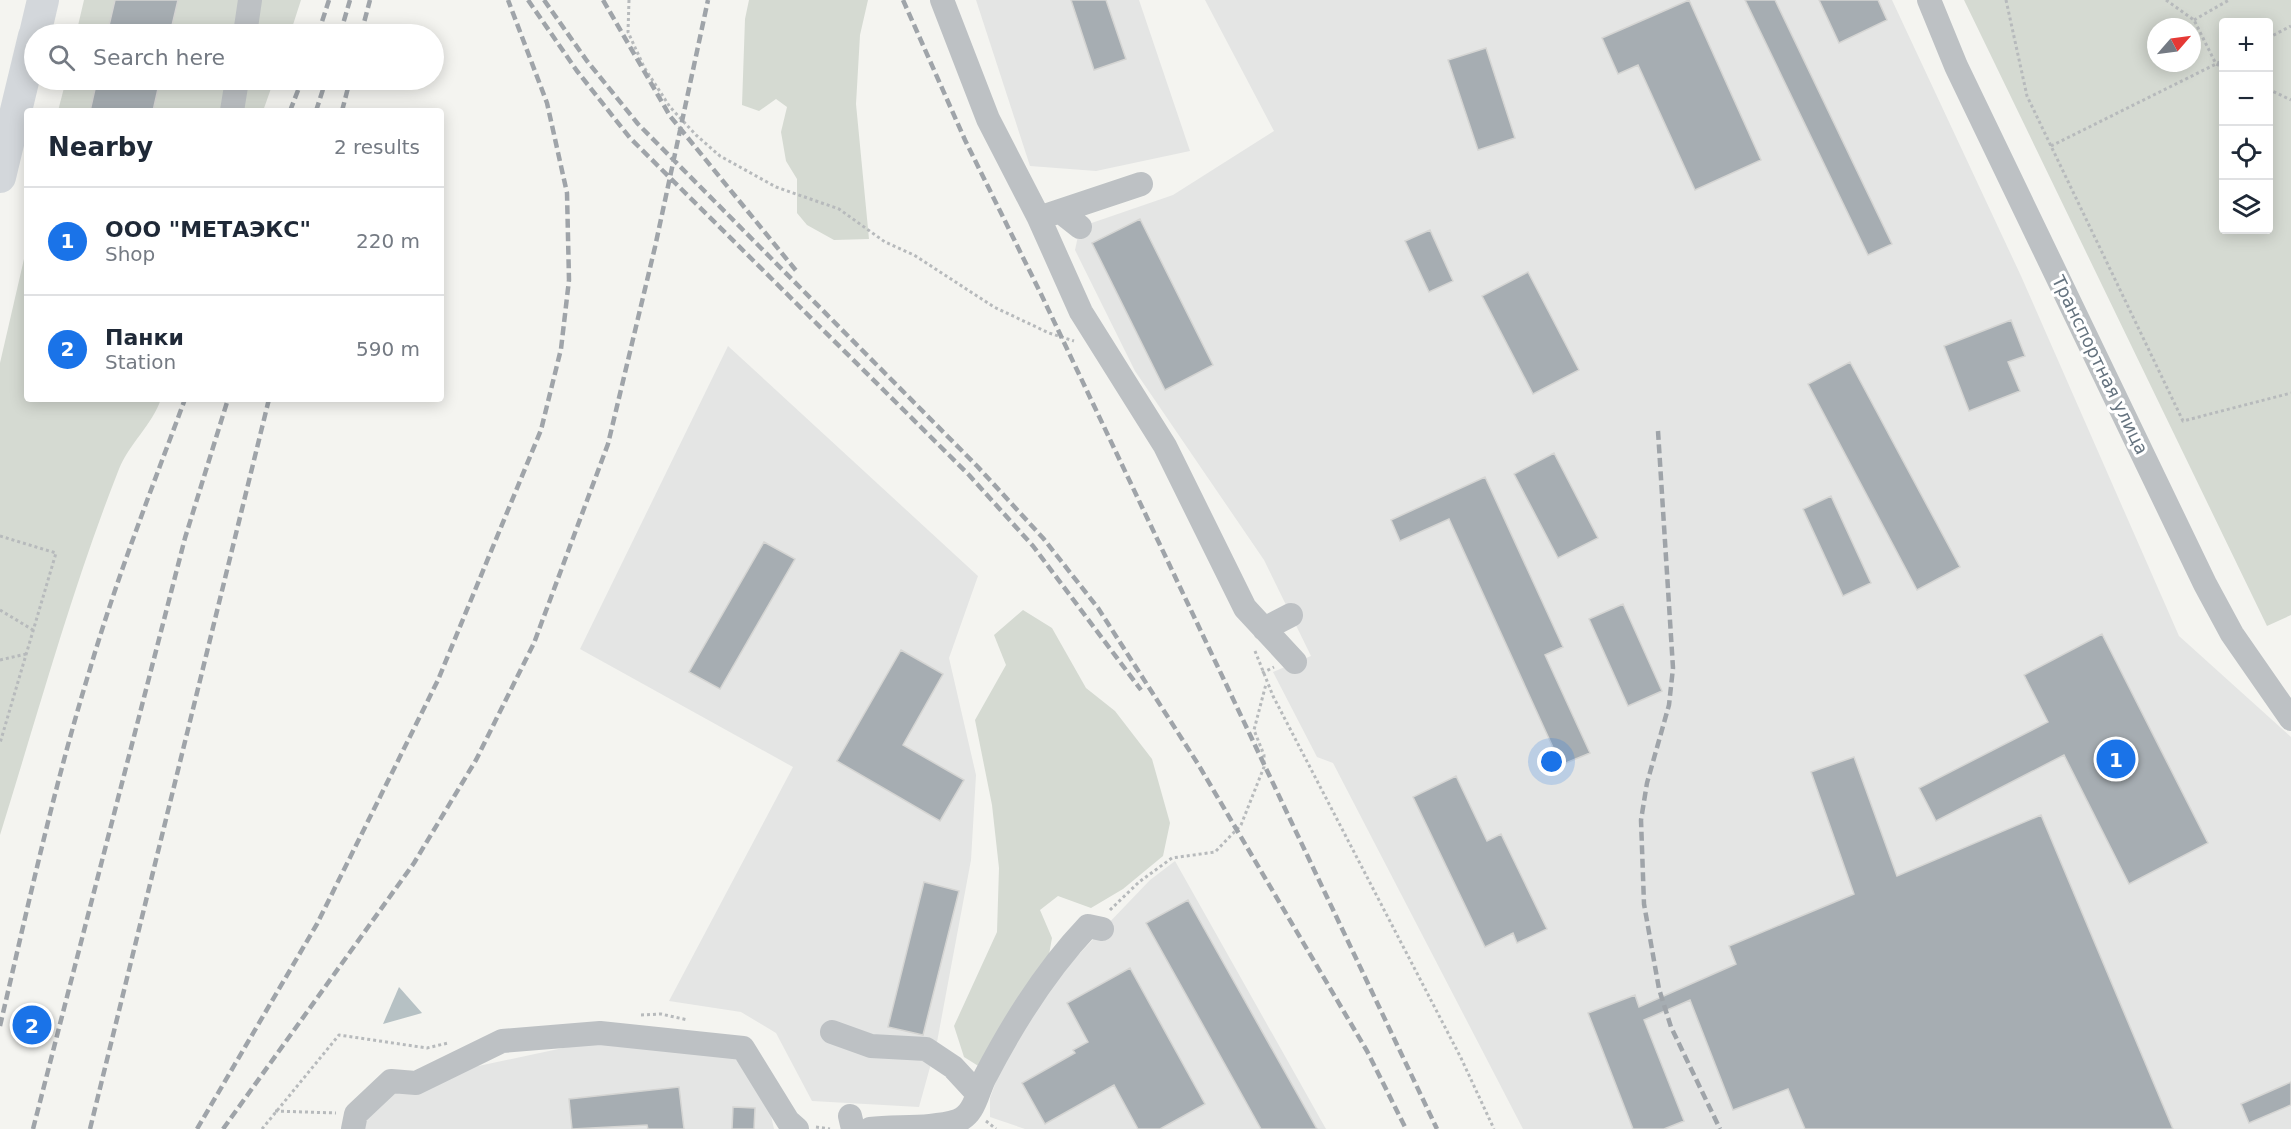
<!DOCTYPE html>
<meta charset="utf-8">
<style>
:root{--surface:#fff;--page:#f2f2f3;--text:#1f2937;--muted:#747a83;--line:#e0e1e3;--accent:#1a73e8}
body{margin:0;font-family:"DejaVu Sans",sans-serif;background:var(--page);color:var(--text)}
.controls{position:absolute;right:18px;top:18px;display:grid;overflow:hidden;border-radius:6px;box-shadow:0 3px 15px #0003}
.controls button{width:54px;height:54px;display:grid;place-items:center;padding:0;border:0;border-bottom:2px solid var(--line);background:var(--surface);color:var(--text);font:30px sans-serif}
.compass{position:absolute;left:2147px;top:18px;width:54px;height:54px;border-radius:50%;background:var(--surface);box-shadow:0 3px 15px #0003;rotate:62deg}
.you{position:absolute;left:1552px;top:762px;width:21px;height:21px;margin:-15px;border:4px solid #fff;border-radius:50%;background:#1a73e8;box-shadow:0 0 0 9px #1a73e833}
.badge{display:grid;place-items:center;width:39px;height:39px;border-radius:50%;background:var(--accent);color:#fff;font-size:20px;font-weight:700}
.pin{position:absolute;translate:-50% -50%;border:3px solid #fff;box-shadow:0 2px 6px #0006}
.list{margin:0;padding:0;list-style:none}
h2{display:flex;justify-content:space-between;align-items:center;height:78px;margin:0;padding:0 24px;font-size:26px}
h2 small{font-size:20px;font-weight:400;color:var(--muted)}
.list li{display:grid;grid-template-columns:39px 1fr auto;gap:18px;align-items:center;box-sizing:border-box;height:108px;padding:0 24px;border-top:2px solid var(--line)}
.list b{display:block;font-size:22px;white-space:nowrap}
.list p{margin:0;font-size:20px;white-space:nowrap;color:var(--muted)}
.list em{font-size:20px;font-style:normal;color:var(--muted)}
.icon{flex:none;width:33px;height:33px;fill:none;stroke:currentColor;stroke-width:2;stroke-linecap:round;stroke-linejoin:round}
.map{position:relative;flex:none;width:2291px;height:1129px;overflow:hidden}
.search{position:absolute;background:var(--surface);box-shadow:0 3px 15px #0003;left:24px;top:24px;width:420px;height:66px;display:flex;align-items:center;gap:15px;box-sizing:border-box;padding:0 21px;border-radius:33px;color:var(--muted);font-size:22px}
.panel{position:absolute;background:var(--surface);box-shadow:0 3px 15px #0003;left:24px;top:108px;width:420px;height:294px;border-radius:6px}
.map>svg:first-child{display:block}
</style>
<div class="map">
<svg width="2291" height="1129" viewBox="0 0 2291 1129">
<rect width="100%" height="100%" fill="#f4f4f0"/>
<path fill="#e4e5e4" d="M976,0H1139L1190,151L1096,171L1030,166Z
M1205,0H1892L2021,276L2179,636L2291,737V1129H1523L1333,763L1317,757L1273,672L1311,656L1264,560L1135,371L1075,250L1080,227L1173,195L1274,131Z
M728,346L978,576L949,658L976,775L971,860L937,1042L919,1107L812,1101L776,1033L741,1012L669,1001L793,767L580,649Z
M1175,861L1326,1129H1025L990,1117V1098L1007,1052L1057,977L1150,880Z
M657,1028L749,1059L767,1098L774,1129H348L352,1106L422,1078Z"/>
<path fill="#d5dad2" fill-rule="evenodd" d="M84,0H301L290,34H76Z
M749,0H868L860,35L856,104L869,239L834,240L807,225L797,213V179L786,161L781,132L787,107L776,99L759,111L742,105L745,19Z
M1964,0H2291V615L2267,626ZM2268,22V230H2224V22ZM2156,27H2192V63H2156Z
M66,80H274L263,111H58Z
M27,246V399H161C152,425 129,444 119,469C72,588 38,713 0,835V363Z
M1023,610L1052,628L1086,688L1115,711L1152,759L1170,823L1163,856L1123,889L1091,908L1058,896L1040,910L1052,938L1048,960L980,1067L964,1057L954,1026L997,932L999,868L992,805L975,720L1006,665L994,635Z"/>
<path fill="#b6c1c4" d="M399,987L422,1013L383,1024Z"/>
<path fill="#a6adb2" stroke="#d5d5d3" stroke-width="1.5" d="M115,0H178L170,34H107Z
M1071,0H1106L1126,59L1094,70Z
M1689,0L1761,160L1695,190L1638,65L1618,74L1602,38Z
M1745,0H1775L1892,244L1868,255Z
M1819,0H1878L1887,20L1839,43Z
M1486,48L1515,138L1478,150L1448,60Z
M97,80H160L153,111H90Z
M1140,219L1213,365L1165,390L1092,243Z
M1430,230L1453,281L1429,292L1405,241Z
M1528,272L1579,370L1533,394L1482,296Z
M2011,320L2025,356L2008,362L2020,391L1969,411L1944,346Z
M1850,362L1960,567L1917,590L1808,384Z
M1554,453L1598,538L1558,558L1514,474Z
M1485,477L1563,647L1545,655L1590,753L1561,765L1449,519L1400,541L1391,520Z
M1831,496L1871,583L1843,596L1803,509Z
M764,542L795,559L720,689L689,672Z
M1623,604L1662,691L1628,706L1589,619Z
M2102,634L2208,843L2129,884L2064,755L1936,821L1919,788L2048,722L2024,675Z
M901,650L943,674L903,745L964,780L940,821L837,761Z
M1854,757L1897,876L2041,815L2173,1129H1805L1788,1089L1733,1110L1690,1000L1644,1020L1684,1121L1664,1129H1633L1588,1013L1635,995L1639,1007L1736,964L1729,946L1854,894L1811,772Z
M1456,776L1487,841L1501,834L1547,929L1517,943L1513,933L1485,947L1413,797Z
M924,882L959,891L923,1035L888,1027Z
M1188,900L1317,1129H1261L1146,923Z
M1130,968L1205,1104L1160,1129H1138L1114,1085L1045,1124L1022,1083L1075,1053L1073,1050L1088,1042L1067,1003Z
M2291,1082V1105L2249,1123L2241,1104Z
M679,1087L684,1129H648L647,1125L572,1129L569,1099Z
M733,1107L755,1108L754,1129H732Z"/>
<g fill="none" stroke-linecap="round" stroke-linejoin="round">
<path stroke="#b7babc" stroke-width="3" stroke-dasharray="3 3" stroke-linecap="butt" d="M629,0L628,32L644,67L670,107L696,135L720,156L776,187L839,209L885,242L914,255L994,307L1049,333L1074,341
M2006,0L2027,96L2183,421L2291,393
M2166,0L2194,20L2216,64L2224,68
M2194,20L2229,0
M2268,38L2291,26
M2268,89L2291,100
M2051,146L2224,60
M0,536L56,553L0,743
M0,610L33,630
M1255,651L1273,696L1461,1058L1494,1129
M0,660L26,654
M1262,673L1274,667
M1110,910L1139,882L1172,858L1215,852L1241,825L1264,767V755L1254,730L1266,684
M641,1015L661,1014L688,1020
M275,1111L336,1113
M986,1121L996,1129
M816,1127L830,1129
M262,1129L339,1035L427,1048L448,1043"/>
<path stroke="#bdc1c4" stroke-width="24" d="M942,0L988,119L1039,218L1081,312L1165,446L1245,608L1295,662
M1929,0L1956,66L2205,584L2232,634L2291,719
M245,34L250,0
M232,111L237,80
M1061,212L1080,227
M1039,218L1141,184
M1264,629L1291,615
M832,1032L871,1046L926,1049L953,1067L977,1093
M850,1116L853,1129
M353,1129L356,1114L391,1081L416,1083L502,1041L600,1033L743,1048L788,1121L797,1129
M870,1129C897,1126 931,1129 957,1121C975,1115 977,1092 985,1077C1013,1023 1046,970 1088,926L1102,929"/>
<path stroke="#d3d7db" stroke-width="32" d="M35,34L43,0
M0,177L34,36"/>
<path stroke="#9fa4a9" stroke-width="4.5" stroke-dasharray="9 4.5" stroke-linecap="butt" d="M528,0L577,71L630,138L969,475L1033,546L1141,690
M544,0L587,61L638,124L977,466L1043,538L1098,608L1198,764L1367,1051L1406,1129
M603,0L670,116L798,273
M903,0L965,140L1041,294L1437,1129
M318,34L329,0
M340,34L350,0
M361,34L370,0
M290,111L302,80
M316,111L326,80
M342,111L350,80
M1658,431L1673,668L1669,705L1647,783L1641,820L1644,904L1659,989L1671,1027L1720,1129
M0,1026C28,906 54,786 90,669C117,577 152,488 185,399
M33,1129L185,538L228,399
M90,1129L269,399
M197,1129L317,924L438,680L541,430L561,349L569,280L567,193L547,103L508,0
M223,1129L414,863L476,760L534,643L608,444L655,247L708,0"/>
</g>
<g text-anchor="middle" stroke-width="6" stroke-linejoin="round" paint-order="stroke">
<g font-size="18" fill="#65737f" stroke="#fff">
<text transform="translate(2100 365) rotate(64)" y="6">Транспортная улица</text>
</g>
</g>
</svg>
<div class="controls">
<button>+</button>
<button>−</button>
<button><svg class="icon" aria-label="locate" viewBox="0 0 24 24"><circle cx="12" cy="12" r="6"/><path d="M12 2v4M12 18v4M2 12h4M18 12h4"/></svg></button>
<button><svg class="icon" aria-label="layers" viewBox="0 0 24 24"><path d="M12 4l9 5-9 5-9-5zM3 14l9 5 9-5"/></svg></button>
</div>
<svg class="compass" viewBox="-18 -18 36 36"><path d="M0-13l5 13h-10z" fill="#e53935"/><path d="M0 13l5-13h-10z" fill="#747a83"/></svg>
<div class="you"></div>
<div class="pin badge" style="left:2116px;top:759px">1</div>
<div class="pin badge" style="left:32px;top:1025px">2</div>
<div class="search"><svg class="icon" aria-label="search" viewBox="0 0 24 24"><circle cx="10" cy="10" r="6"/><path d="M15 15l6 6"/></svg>Search here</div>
<section class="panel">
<h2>Nearby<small>2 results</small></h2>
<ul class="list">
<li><span class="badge">1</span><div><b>ООО &quot;МЕТАЭКС&quot;</b><p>Shop</p></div><em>220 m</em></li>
<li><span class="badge">2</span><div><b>Панки</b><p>Station</p></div><em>590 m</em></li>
</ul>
</section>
</div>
